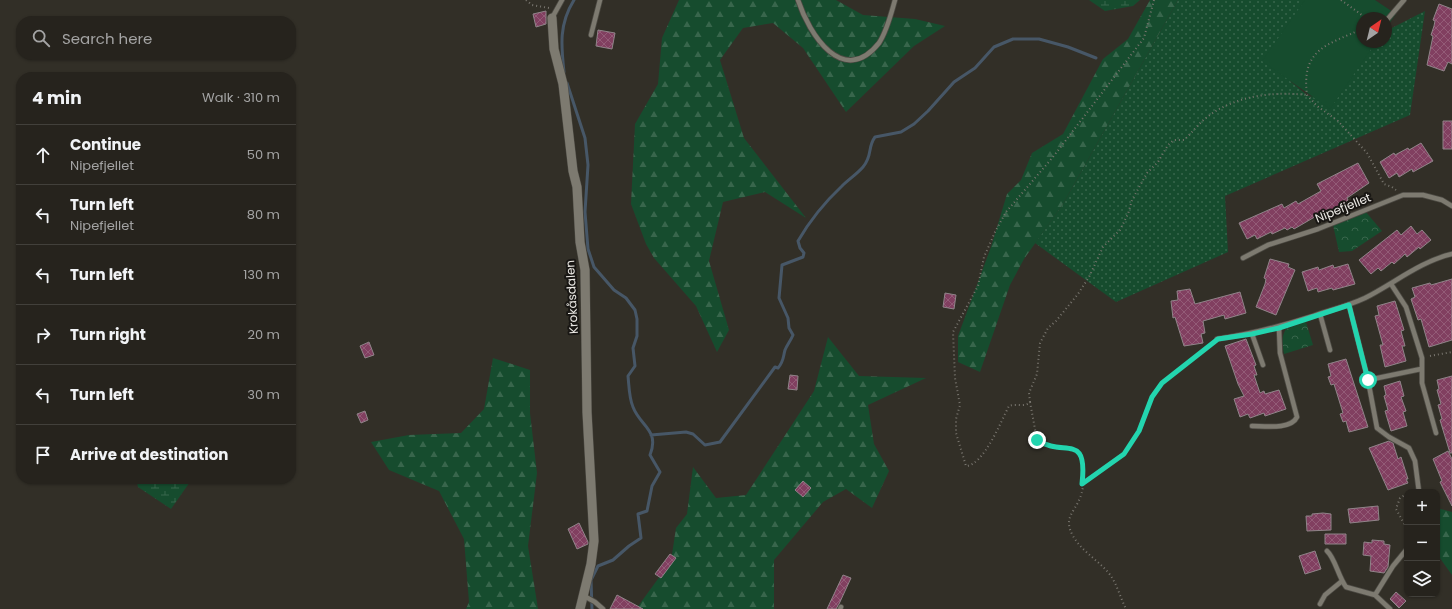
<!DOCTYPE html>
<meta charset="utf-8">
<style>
:root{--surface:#26231d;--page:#2e2b26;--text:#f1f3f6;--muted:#a4a4a4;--line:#42403b}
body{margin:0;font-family:Poppins,sans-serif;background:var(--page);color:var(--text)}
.controls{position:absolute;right:12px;bottom:12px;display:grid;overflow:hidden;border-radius:8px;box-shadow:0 1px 3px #0004}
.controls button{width:36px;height:36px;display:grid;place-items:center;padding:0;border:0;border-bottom:1px solid var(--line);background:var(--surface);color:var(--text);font:20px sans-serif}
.compass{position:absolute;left:1356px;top:12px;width:36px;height:36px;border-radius:50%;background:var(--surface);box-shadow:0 1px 3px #0004;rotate:35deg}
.stop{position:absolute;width:12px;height:12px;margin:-9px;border:3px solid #23d5af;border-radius:50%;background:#fff}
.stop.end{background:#23d5af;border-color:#fff;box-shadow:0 1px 4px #0008}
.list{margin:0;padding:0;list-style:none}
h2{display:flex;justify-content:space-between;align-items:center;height:52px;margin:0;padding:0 16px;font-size:17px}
h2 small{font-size:13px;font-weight:400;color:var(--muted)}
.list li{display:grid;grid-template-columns:26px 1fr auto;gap:12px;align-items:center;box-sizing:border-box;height:60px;padding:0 16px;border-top:1px solid var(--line)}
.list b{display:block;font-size:15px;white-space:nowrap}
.list p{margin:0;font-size:13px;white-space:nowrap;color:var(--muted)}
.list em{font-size:13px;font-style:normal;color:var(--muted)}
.icon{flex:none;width:22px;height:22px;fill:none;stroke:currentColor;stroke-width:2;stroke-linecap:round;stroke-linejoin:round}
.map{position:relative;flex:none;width:1452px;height:609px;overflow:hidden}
.search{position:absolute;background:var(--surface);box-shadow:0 1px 3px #0004;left:16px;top:16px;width:280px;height:44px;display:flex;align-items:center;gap:10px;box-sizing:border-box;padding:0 14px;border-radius:16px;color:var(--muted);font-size:15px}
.panel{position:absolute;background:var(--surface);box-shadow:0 1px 3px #0004;left:16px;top:72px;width:280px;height:412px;border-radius:16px}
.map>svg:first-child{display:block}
</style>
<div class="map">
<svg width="1452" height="609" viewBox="0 0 1452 609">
<defs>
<pattern id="grass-dots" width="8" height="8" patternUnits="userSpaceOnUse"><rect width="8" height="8" fill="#164c2e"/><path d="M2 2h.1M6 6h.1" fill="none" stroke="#38664c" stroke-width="1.8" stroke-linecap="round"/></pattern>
<pattern id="forest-firs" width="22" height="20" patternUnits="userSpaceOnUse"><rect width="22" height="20" fill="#164c2e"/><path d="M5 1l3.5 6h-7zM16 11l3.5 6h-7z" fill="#38664c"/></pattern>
<pattern id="wetland-marsh" width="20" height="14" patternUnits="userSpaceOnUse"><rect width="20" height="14" fill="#164c2e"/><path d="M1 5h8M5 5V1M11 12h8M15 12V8" fill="none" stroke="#38664c"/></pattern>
<pattern id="park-crowns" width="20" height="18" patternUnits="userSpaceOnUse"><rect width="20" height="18" fill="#164c2e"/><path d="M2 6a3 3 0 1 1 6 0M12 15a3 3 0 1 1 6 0" fill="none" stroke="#38664c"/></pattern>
<pattern id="building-cross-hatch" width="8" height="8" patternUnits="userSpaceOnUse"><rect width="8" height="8" fill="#813f60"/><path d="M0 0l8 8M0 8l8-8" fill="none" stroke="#935b77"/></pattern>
</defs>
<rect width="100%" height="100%" fill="#322f27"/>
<path fill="url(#grass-dots)" d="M1178,0H1310L1290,81L1307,95L1328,102L1372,42H1386V31L1425,11L1410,115L1225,196L1228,252L1116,302L1035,243L1063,204Z"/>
<path fill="url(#forest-firs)" d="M679,0H836L863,15L915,19L945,26L914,46L846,112L803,48L773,23L743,28L720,60L744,138L806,218L765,192L723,202L709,261L729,330L717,352L696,306L654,258L646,244L631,204L635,124L658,84L662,38Z
M1150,0H1178L1063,204L1024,259L1010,285L980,372L958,362V336L991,247L1007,194L1021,180L1032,153L1063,134L1103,59L1128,39Z
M828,337L859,376L926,378L868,405L874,444L889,471L872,508L846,489L823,502L774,560V609H636L671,561L676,528L687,514L693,467L716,498L746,495L814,391Z
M493,358L530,370V413L537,473L528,546L538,609H466L469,602L464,539L439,491L389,470L371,442L409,435L461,433L484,409Z
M1437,508L1452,512V575L1437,554Z"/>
<path fill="url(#wetland-marsh)" d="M1089,0H1140L1133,6L1105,11Z
M136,479H192L171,509L138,487Z"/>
<path fill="url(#park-crowns)" d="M1365,211L1382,231L1352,251L1339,252L1333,225Z
M1306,322L1313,345L1284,354C1282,344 1281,337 1286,329Z"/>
<path fill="#164c2e" d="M1305,0H1375L1396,14L1386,28V18H1362V42H1376L1330,109L1262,61Z"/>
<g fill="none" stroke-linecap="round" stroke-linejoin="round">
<path stroke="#475767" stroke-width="3" d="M564,72C561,45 559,24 574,0
M567,83L585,138L588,165L585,212L588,249L594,267L614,290L626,298L635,310L637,319V336L633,348L635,366L628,376C629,385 629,398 633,407C640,426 660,430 650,455L660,472L652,486L647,511L638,514L641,538L629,546L613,560L598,566L591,580L592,609
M651,435L686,432L693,434L705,445L720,442L775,367L778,368C784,361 783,357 785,350C787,345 791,340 793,335L789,328L788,318L779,298L782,265L803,257L804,253L800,248L798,241C809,222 826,201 842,186C849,179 857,174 863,167C873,155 867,148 875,137L901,132L914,124L928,111L954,82L975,68L994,47L1013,39H1039L1068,47L1096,58"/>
</g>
<path fill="url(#building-cross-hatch)" stroke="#908489" d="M1439,4L1452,9V64L1448,62L1444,71L1427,65L1433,36L1431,35L1434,26L1435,21L1433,20Z
M546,11V24L536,27L533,14Z
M598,30L615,33L612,49L596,46Z
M1443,121H1452V149H1443Z
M1421,143L1433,161L1413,172L1412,169L1399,177L1397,173L1389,178L1380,162L1394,153L1395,155L1408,148L1409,150Z
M1358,163L1369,183L1347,198L1348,200L1344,203L1346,205L1327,214L1325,211L1294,229L1292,227L1287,230L1285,228L1272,234L1271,232L1257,239L1255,235L1247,239L1239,223L1282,204L1284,208L1296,201L1298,204L1321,191L1317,184Z
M1411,226L1417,234L1422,230L1431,240L1420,249L1419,247L1407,257L1405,254L1394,264L1392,262L1381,271L1378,268L1371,274L1359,260L1397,230L1401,235Z
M1270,259L1289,264L1288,267L1295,270L1276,315L1256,307L1265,284L1266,279L1264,278Z
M1348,264L1355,284L1333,290L1332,288L1318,292L1317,288L1308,291L1302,272L1318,267L1319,270L1333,265L1334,268Z
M1452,279V340L1429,347L1421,319L1418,320L1411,299L1415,297L1412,288L1430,283L1431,285Z
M1190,289L1195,304L1240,292L1246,313L1225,319L1224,315L1203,321L1205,333L1201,334L1203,343L1184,346L1175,317L1173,318L1171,301L1178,300L1177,291Z
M945,293L956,295L954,309L943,307Z
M1395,301L1404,330L1401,331L1405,346H1402L1406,361L1385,367L1380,345H1383L1375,316L1379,315L1377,306Z
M1246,339L1256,365L1254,366L1257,375H1254L1260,393L1264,391L1265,394L1279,390L1286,409L1265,416L1264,413L1250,418L1248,414L1240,417L1234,399L1244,396L1238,384L1225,346Z
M369,342L374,355L365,358L360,346Z
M1346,359L1368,427L1349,432L1346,421L1343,422L1340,414L1343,413L1334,384L1331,385L1328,377L1331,376L1328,364Z
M790,375L798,376L797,390L788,389Z
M1452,376V453H1450L1440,420L1442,419L1438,405L1441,404L1437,390L1439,389L1437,380Z
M1400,381L1404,396L1401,397L1406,411L1403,412L1407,426L1391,431L1385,411L1388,410L1384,396L1386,395L1384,386Z
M365,411L368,420L361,423L357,414Z
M1389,441L1393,443L1398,459L1401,457L1408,479H1406L1408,483L1388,490L1369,448Z
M1448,451L1452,459V506L1440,482L1442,481L1433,459Z
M803,481L811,488L803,497L795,490Z
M1378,506L1379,520L1350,523L1348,509Z
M1323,513L1331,514V530L1307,531L1306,516H1312V514Z
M579,523L588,542V544L577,549L568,529Z
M1325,534H1346V544H1325Z
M1372,540L1384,541V544L1390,545L1388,567L1384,573L1370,571L1371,556L1363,555L1364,542L1372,543Z
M1315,551L1321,569L1305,574L1299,556Z
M670,554L676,558L661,578L655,574Z
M843,575L851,578L839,604L836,609H827Z
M1396,592L1406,601L1399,608L1390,599Z
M617,595L643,609H610Z"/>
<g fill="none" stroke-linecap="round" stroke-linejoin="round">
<g stroke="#4c4a43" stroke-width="6">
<path id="lane" d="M798,0C809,34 843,88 879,43C887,31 891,14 895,0
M552,18L562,0
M1386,21L1404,0
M591,35L600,0
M1243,258L1268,245L1318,229L1403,195H1423L1442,200L1452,206
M1391,284L1406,307L1422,358V383L1436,433
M1349,305L1368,380L1377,428L1389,437L1409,448L1415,461L1419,492
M1320,314L1330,350
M1252,334L1263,365
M1217,339C1253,334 1279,327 1313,316C1330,310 1348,306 1365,298C1393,284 1421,261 1452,254
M1368,380L1421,369
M1252,426C1264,426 1291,430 1297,417L1280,353L1279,328
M1327,551C1335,558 1338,576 1346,587L1375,595L1390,609
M1375,595L1393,566L1407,549
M584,596L595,602L603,609
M1320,604L1325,595L1342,581
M840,609L841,607"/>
</g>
<g stroke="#4c4a43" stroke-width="10">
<path id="street" d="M552,18L554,49L563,84L573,171L577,187L580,242L585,270L587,412L594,541L591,564L580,609"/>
</g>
<path stroke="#78756e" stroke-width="2" stroke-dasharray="1 3" stroke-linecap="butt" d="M526,0L532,5L549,8
M1154,0L1144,38L1053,157L1006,212L995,232L984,257L978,286L953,332L955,378L960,405L956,419V433L966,466C984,465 1001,421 1009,406C1016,403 1025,408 1030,402L1029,393L1037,374L1040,343L1048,328L1056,321L1078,294L1089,277L1103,247L1120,230L1128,214L1132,200L1147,173L1158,162L1168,145L1174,140H1184C1192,133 1198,124 1206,118C1233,96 1273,91 1307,95
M1341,0L1366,18
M1362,29C1327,45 1301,49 1307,95L1317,106L1338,121L1367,153L1384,184L1392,187L1396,190
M1430,356L1452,352
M1030,402L1037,440C1042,444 1047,447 1054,448C1061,449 1070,445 1077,451C1086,461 1085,486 1080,498C1074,513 1063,518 1073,536C1083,553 1100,561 1111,576C1117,585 1121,599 1126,609
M1082,484L1124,454L1139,431L1152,397L1162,383L1212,343
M1407,494L1400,498L1396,509L1407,529"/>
<use href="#lane" stroke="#7d7a70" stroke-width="4.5"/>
<use href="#street" stroke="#7d7a70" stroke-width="9"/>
</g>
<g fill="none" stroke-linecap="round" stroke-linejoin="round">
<path stroke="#23d5af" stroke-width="5" d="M1037,440C1064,458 1088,431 1082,484L1124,454L1139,431L1152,397L1162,383L1218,339L1252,334L1279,328L1349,305L1368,380"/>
</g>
<g text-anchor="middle" stroke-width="4" stroke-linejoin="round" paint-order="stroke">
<g font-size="12" fill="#eceae5" stroke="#191714">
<text transform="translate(1343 208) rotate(-22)" y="4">Nipefjellet</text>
<text transform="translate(572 297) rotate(-93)" y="4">Krokåsdalen</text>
</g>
</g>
</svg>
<div class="controls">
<button>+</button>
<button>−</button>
<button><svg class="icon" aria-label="layers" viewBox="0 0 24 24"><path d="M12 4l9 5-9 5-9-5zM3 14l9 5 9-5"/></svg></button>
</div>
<svg class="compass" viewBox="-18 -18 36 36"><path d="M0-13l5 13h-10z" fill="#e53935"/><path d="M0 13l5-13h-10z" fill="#a4a4a4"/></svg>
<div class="stop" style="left:1368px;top:380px"></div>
<div class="stop end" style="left:1037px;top:440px"></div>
<div class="search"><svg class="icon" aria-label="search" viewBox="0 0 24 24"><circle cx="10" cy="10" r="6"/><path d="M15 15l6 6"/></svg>Search here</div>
<section class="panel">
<h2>4 min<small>Walk · 310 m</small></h2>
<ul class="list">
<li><svg class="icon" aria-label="ahead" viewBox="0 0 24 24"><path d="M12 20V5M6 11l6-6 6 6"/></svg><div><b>Continue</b><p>Nipefjellet</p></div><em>50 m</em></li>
<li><svg class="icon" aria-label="left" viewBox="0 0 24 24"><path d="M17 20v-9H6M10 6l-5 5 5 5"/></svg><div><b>Turn left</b><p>Nipefjellet</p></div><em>80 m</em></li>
<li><svg class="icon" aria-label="left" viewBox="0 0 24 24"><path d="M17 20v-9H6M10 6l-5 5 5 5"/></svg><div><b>Turn left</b></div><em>130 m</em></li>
<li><svg class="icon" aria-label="right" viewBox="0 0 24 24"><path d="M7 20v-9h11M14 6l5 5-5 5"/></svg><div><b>Turn right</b></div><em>20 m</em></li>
<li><svg class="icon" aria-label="left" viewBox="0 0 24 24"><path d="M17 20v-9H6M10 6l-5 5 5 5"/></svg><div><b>Turn left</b></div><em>30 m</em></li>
<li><svg class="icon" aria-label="arrive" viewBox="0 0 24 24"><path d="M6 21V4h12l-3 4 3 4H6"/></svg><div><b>Arrive at destination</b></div></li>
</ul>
</section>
</div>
